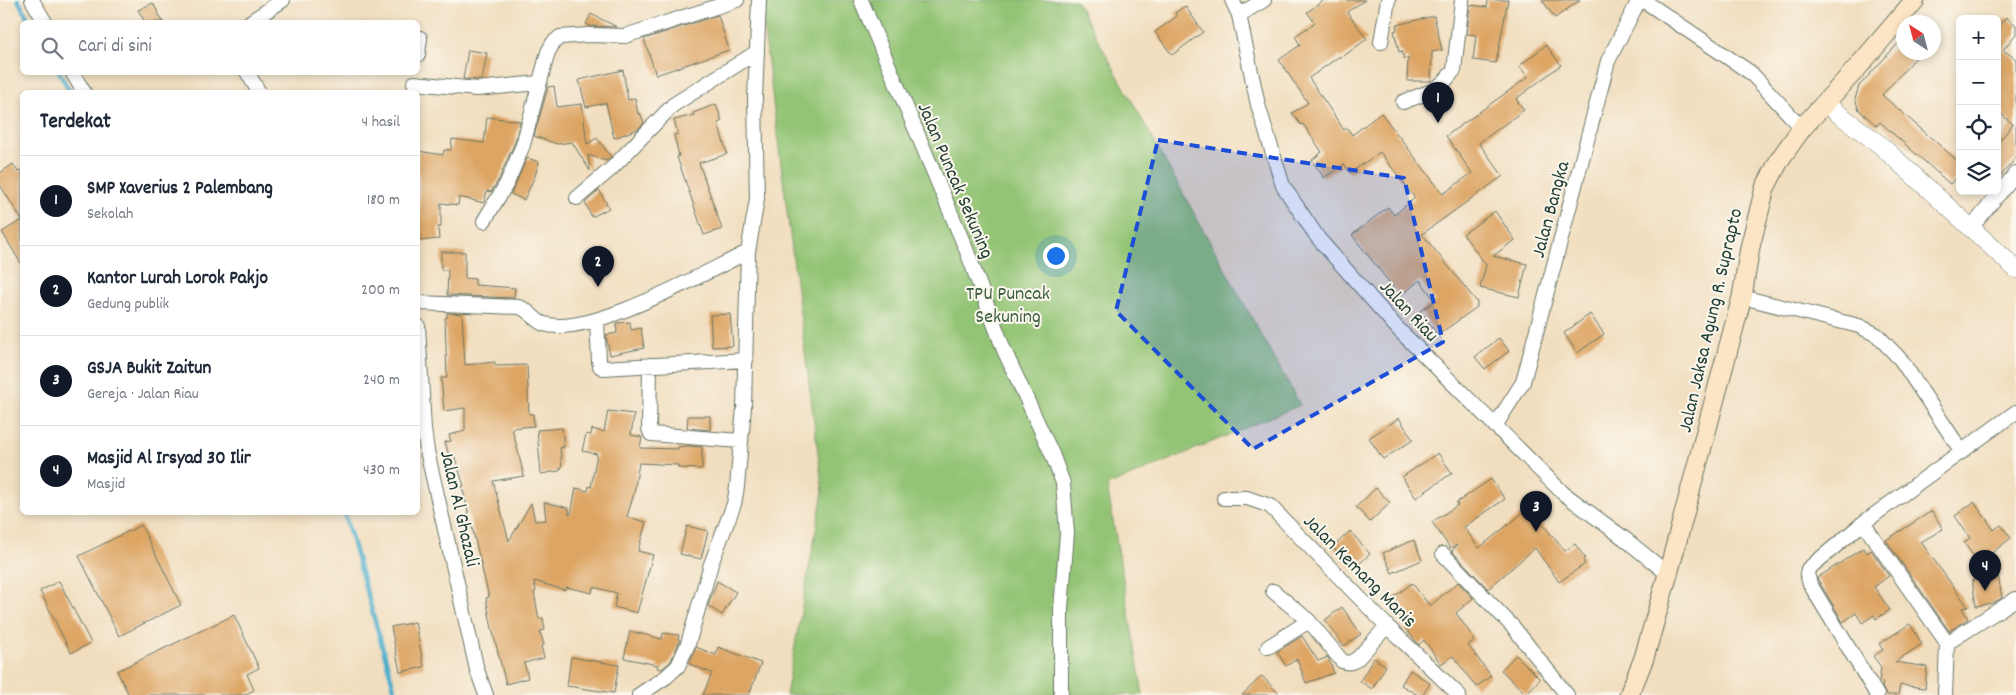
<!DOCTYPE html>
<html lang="id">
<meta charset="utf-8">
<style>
:root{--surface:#fff;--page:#f2f2f3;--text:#1f2937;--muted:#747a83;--line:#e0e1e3;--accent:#111827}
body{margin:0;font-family:Dekko,sans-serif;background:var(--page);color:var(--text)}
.controls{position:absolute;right:15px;top:15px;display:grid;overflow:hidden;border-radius:8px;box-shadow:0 2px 8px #0003}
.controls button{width:45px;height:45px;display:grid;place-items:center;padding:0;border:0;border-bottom:1px solid var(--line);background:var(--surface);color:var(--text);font:25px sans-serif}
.compass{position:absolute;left:1896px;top:15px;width:45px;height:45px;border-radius:50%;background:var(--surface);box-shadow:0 2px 8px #0003;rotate:324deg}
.you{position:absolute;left:1055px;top:255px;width:18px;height:18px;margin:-12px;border:4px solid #fff;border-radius:50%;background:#1a73e8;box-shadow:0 0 0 8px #1a73e833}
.badge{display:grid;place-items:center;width:32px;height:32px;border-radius:50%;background:var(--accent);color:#fff;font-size:16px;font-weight:700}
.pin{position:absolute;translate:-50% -41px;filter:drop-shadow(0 1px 2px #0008)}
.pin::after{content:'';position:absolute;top:26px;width:18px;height:15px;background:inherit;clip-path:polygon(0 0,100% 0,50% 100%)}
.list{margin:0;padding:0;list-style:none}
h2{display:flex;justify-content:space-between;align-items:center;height:65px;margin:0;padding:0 20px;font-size:21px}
h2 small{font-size:16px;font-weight:400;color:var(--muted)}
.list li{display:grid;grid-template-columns:32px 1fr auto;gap:15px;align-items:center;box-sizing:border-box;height:90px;padding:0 20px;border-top:1px solid var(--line)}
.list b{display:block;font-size:19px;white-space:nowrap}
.list p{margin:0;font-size:16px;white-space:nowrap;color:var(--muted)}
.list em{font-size:16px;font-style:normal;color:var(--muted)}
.icon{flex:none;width:28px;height:28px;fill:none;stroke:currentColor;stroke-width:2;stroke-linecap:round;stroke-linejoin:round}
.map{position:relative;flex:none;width:2016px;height:695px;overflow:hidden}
.search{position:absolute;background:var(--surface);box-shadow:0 2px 8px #0003;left:20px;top:20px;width:400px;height:55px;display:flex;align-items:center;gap:12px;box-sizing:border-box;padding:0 18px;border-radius:8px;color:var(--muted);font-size:19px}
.panel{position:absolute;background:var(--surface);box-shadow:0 2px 8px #0003;left:20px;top:90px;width:400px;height:425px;border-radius:8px}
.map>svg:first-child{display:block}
</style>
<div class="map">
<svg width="2016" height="695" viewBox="0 0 2016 695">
<rect width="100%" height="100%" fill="#fbf7ec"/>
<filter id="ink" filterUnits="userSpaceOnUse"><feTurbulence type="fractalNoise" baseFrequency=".02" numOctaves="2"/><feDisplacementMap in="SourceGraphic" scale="10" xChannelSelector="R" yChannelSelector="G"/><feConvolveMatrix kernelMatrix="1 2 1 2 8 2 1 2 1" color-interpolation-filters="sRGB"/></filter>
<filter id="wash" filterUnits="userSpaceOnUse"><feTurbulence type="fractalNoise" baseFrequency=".0096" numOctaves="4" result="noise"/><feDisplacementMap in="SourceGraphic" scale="20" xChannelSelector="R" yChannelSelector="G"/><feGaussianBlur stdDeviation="1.12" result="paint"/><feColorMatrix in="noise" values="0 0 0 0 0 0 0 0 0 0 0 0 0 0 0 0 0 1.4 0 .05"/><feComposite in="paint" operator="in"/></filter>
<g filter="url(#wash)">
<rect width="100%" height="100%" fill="#f1debf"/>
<path fill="#93c474" stroke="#598054" d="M760,0H1076L1300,405L1107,486L1143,695H786L823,492Z"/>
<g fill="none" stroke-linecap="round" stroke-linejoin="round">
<path stroke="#4daecc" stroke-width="4.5" d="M18,0L30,22
M59,72L70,92
M344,512L396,695"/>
</g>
<g id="blocks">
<path fill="#dda564" d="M1324,0H1365L1347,12L1367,39L1341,58L1340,56L1309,78L1344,130L1347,128L1352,135L1381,113L1443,194L1472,173L1446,136L1528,77L1519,66L1546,45L1561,65L1516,99L1524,110L1479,143L1503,176L1422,234L1477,302V307L1438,335L1420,311L1435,301L1420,280L1400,296L1352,235L1388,207L1394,215L1415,198L1380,152L1350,173L1344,164L1324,178L1312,160L1322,152L1303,124L1301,125L1292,113L1308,103L1279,60L1300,45L1295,36L1315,23L1307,12Z
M1488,0H1508L1496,63L1473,60L1476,35L1467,34L1470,5L1487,7Z
M1542,0H1580L1555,18Z
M153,3L163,22H145L138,10Z
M1185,6L1203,32L1172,55L1155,32L1177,16L1175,13Z
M591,14L617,27L590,26L586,24Z
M718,15L729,50L656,75L644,39Z
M1434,16L1442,50L1432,52L1431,81H1407L1408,58L1404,59L1402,51L1399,52L1394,31L1397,30L1396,25Z
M2006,17L2016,25V34L2003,50L2016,59V158L1997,180V144L2013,124L1997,111V28Z
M1904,37V52H1921L1882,95L1960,163V173L1950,184L1880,122L1877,126L1859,110L1855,99L1859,86Z
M468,50L487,53L482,80L463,79Z
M623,70L628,100L635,98L638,114L640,113L644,123L638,129L614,138L606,103L586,107L579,80Z
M554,86L557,107L582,104L587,144L597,138L611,157L606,161L588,155L590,171L572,142L557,144L534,136L548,87Z
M716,104L722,121L718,123L727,154L699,163L722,229L704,235L677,157L679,156L674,135L678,134L674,120L694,115L693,113Z
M487,117L520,121L515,142L499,179L491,192L487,191L484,203L459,197L458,205L441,203V227H438L439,239L420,241L418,151L443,155L444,150H451L452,139L484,143Z
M527,158L539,162L535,176L524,200L511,194Z
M13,164L18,172L22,169V265L2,232L22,220L0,185V173Z
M599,190L609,208L592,217L585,203Z
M1495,211L1515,240L1493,256L1527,264L1519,297L1480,288L1486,265L1463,234Z
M441,252H465V278L475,279V285L515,288L514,298L447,295L448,270H441Z
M447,313L462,314L465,365L495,362V366L527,365L529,414H533L534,426L512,428L524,476L493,481L509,541L531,503L535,521L546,520L544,502L569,508V514H571L576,488L588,491L589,486L591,487L597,454L582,451L586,434L591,435L592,429L604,432L608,411L634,414L631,435L642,437L640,448L678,449V447L687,446L702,447V469L678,468V465L639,463L634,493L627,517L646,522L638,551L653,555L637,613L614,607L617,593L593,587L592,593L566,587L565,590L534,581L536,591L534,592L539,619L543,618L545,630L540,631L544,645L541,646L544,658L524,663L528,678L506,684L492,629L486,598L489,597L462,486H464L454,455L449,456L445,442L451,441L449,435L465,431V408L444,411L441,378H447L445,318H447Z
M730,314L733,346L712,347L710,315Z
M1590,314L1604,334L1577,353L1564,333Z
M630,322L631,330L641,328L644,348L610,355L606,335L617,333L616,323Z
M1499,338L1509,351L1485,369L1475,357Z
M688,416H710V430L687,428Z
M1399,418L1413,440L1383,459L1369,438Z
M562,428L564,448L560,447L562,467L559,471L541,474L537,430Z
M1438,453L1452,473L1416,498L1402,477Z
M1491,479L1505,499L1464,527L1479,548L1529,508L1565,551L1575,544L1585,558L1583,560L1585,564L1559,582L1535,548L1488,589L1452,551L1457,545L1450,548L1432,522L1458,505L1456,503Z
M1376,488L1390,503L1370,522L1356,507Z
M1974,502L1994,530L2001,525L2011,538L1979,563L1964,543L1970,538L1955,516Z
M1932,511L1943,529L1921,542L1968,607L1962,608L1968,619L1949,631L1886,540Z
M141,525L181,605L119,636L79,556Z
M687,526L708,531L701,559L680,554Z
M1350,531L1370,554L1353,569L1333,547Z
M1414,540L1422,560L1392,573L1383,553Z
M1863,548L1867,553L1871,550L1889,576L1874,587L1890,610L1876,619L1874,615L1862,623L1856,613L1843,622L1817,578Z
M1998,575L2002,598L1993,603L1976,606L1972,580Z
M59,581L91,643L71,653L40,591Z
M717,581L736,592L722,615L708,606Z
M1458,582L1473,598L1456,613L1475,640L1468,645L1491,676L1476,687L1453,656L1441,664L1424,640L1419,645L1405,628L1406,626L1389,605V601L1412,583L1430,606Z
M1342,607L1361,634L1344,646L1325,620Z
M234,615L259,668L247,674L254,690L244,695H129L117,671Z
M415,622L424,667L400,672L391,627Z
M1910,624L1922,644L1895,662L1927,667L1925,688L1900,685L1898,695H1886L1882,687L1883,683L1879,681L1881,667L1873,656L1883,650L1879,644Z
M630,631L662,639L663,633L679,635L678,639L680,640L671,661L662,669L657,668L658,665L624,658Z
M1302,636L1318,661L1328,657L1334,673L1306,683L1297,659L1286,666L1277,652Z
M696,647L716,655L718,647L761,663L749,695H703L712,673L689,664Z
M1516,655L1540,679L1526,694L1501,670Z
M571,657L619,665L614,693L567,686Z
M1374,658L1386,666L1372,689L1360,681Z
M1410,670L1430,683L1423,695H1418L1401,685Z
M1262,676L1280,695H1242Z"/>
</g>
</g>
<g filter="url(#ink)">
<use href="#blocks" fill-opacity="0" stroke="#687565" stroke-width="1"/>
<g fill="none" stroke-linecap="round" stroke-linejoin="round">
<g stroke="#687565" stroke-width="16">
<path id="minor" d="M32,0L45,22
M861,0L966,249L1004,350L1052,454L1063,483L1067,533L1061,609V695
M1232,0L1239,15L1258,105L1283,186L1318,238L1398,329L1563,493L1625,539L1668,574
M1643,0L1751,73L1802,128
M1239,15L1264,0
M250,22L283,0
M1381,42L1388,0
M418,55L420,38
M72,72L84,92
M247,72L259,92
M414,83L477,89L539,83
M1403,102L1434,90L1445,81L1454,70L1462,0
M577,198L611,169L673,105L757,52
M484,221L507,183L523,145L548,52L553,43L560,37L588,35L625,36L737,0
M1971,228L2016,173
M1742,297L1859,326L1877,335L1901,360L1962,452
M418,303L519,307C529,309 534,321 544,324C590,338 703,273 748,252
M597,321L599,361L600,366L603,368L746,360
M418,326L424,429L427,451L477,670L486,695
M650,365L649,429L651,434L740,441
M1495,426L1523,382L1608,61L1639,0
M1224,498H1247L1270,506L1387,626L1459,695
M1863,523L1947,643
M1443,554L1514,628L1567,695
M1273,591L1309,621L1342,661C1350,664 1353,662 1359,657L1387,626
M1268,647L1309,621
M639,695L666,677L678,666L688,644L711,564L734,504L737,487L744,407L748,252L757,199L755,98L759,0
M1877,695L1810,584L1807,574L1808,569L1863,523L2016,412
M1945,695L1947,643L2016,599"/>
</g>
<g stroke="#687565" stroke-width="19">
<path id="tertiary" d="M1824,103L1879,144L2016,269"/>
</g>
<g stroke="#687565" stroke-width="21">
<path id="secondary" d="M1629,695L1644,658L1668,574L1742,297L1750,247L1765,188L1780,159L1802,128L1857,68L1915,0"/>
</g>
<use href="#minor" stroke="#fff" stroke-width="14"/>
<use href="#tertiary" stroke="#fff" stroke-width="18"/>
<use href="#secondary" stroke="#fce5c4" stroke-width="19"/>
</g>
</g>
<path fill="#1d4ed8" fill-opacity="0.2" stroke="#1d4ed8" stroke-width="4" stroke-dasharray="10 6" stroke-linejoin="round" d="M1158,140L1404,178L1443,342L1253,449L1116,311Z"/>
<g text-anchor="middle" stroke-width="4" stroke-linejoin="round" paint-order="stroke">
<g font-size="20" fill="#1f3d34" stroke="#fbf7ec">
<text transform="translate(957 180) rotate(67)" y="7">Jalan Puncak Sekuning</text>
<text transform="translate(1549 209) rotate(-75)" y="7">Jalan Bangka</text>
<text transform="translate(1410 310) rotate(47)" y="7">Jalan Riau</text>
<text transform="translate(1709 320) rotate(-77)" y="7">Jalan Jaksa Agung R. Suprapto</text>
<text transform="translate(461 508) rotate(77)" y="7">Jalan Al Ghazali</text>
<text transform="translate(1361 570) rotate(45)" y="7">Jalan Kemang Manis</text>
</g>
<g font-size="20" fill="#3c5f44" stroke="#fbf7ec">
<text x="1008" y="299">TPU Puncak<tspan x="1008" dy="23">Sekuning</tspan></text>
</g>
</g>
</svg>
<div class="controls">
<button>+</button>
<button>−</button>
<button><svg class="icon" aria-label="locate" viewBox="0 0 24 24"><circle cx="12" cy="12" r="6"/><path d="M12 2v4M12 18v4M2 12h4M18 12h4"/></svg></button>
<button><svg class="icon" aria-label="layers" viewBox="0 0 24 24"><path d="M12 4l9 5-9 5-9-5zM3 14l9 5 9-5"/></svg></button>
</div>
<svg class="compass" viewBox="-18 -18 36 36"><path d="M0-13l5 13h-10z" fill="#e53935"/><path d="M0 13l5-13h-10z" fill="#747a83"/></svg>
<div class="you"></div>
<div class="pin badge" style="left:1438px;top:123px">1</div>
<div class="pin badge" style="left:598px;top:287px">2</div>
<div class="pin badge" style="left:1536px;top:532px">3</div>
<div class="pin badge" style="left:1985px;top:591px">4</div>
<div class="search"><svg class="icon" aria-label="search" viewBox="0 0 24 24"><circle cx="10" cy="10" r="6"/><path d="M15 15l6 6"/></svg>Cari di sini</div>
<section class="panel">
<h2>Terdekat<small>4 hasil</small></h2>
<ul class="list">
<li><span class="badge">1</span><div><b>SMP Xaverius 2 Palembang</b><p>Sekolah</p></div><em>180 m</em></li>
<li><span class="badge">2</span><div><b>Kantor Lurah Lorok Pakjo</b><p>Gedung publik</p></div><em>200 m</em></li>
<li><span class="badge">3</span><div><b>GSJA Bukit Zaitun</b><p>Gereja · Jalan Riau</p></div><em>240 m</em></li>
<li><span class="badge">4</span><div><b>Masjid Al Irsyad 30 Ilir</b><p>Masjid</p></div><em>430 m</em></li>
</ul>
</section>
</div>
